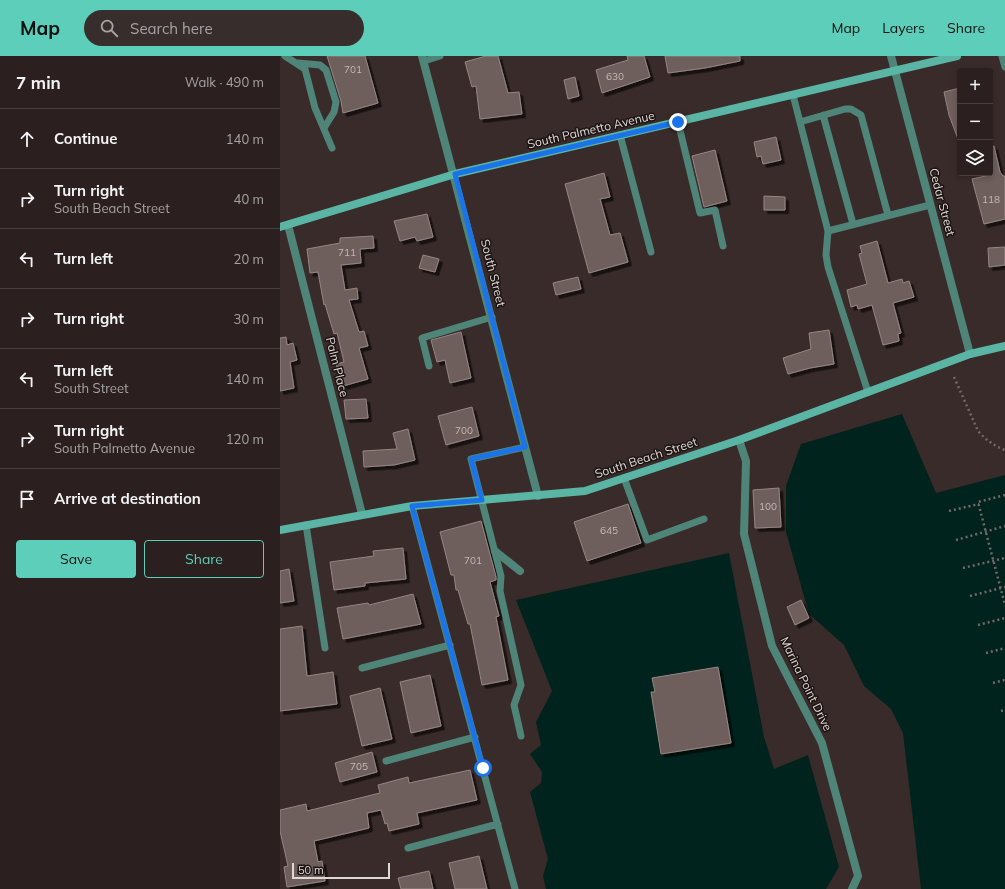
<!DOCTYPE html>
<meta charset="utf-8">
<style>
:root{--surface:#2b201f;--page:#372d2c;--text:#f1f3f6;--muted:#a6a3a4;--line:#473e3d;--accent:#5dceb9}
body{margin:0;font-family:Mulish,sans-serif;background:var(--page);color:var(--text)}
.controls{position:absolute;right:12px;top:12px;display:grid;overflow:hidden;border-radius:4px;box-shadow:0 2px 6px #0003}
.controls button{width:36px;height:36px;display:grid;place-items:center;padding:0;border:0;border-bottom:1px solid var(--line);background:var(--surface);color:var(--text);font:20px sans-serif}
.scale{position:absolute;left:12px;bottom:10px;width:98px;box-sizing:border-box;padding-left:4px;border:2px solid #e0d7d5;border-top:0;font-size:11px;line-height:14px;white-space:nowrap;color:#e0d7d5;-webkit-text-stroke:3px #1c1514;paint-order:stroke}
.stop{position:absolute;width:12px;height:12px;margin:-9px;border:3px solid #1a73e8;border-radius:50%;background:#fff}
.stop.end{background:#1a73e8;border-color:#fff;box-shadow:0 1px 4px #0008}
.list{margin:0;padding:0;list-style:none}
h2{display:flex;justify-content:space-between;align-items:center;height:52px;margin:0;padding:0 16px;font-size:17px}
h2 small{font-size:13px;font-weight:400;color:var(--muted)}
.list li{display:grid;grid-template-columns:26px 1fr auto;gap:12px;align-items:center;box-sizing:border-box;height:60px;padding:0 16px;border-top:1px solid var(--line)}
.list b{display:block;font-size:15px;white-space:nowrap}
.list p{margin:0;font-size:13px;white-space:nowrap;color:var(--muted)}
.list em{font-size:13px;font-style:normal;color:var(--muted)}
.actions{display:flex;gap:8px;padding:12px 16px}
.actions a{flex:1;padding:9px 0;border:1px solid var(--accent);border-radius:4px;text-align:center;font-size:14px;color:var(--accent)}
.actions .main{background:var(--accent);color:#111}
.icon{flex:none;width:22px;height:22px;fill:none;stroke:currentColor;stroke-width:2;stroke-linecap:round;stroke-linejoin:round}
.map{position:relative;flex:none;width:725px;height:833px;overflow:hidden}
header{display:flex;align-items:center;gap:24px;box-sizing:border-box;height:56px;padding:0 20px;background:var(--accent);color:#111}
header strong{font-size:19px}
nav{display:flex;gap:22px;margin-inline-start:auto;font-size:14px}
.search{width:280px;height:36px;background:var(--page);display:flex;align-items:center;gap:10px;box-sizing:border-box;padding:0 14px;border-radius:22px;color:var(--muted);font-size:15px}
main{display:flex}
aside{flex:1;background:var(--surface)}
.map>svg:first-child{display:block}
</style>
<header>
<strong>Map</strong>
<div class="search"><svg class="icon" aria-label="search" viewBox="0 0 24 24"><circle cx="10" cy="10" r="6"/><path d="M15 15l6 6"/></svg>Search here</div>
<nav><a>Map</a><a>Layers</a><a>Share</a></nav>
</header>
<main>
<aside>
<h2>7 min<small>Walk · 490 m</small></h2>
<ul class="list">
<li><svg class="icon" aria-label="ahead" viewBox="0 0 24 24"><path d="M12 20V5M6 11l6-6 6 6"/></svg><div><b>Continue</b></div><em>140 m</em></li>
<li><svg class="icon" aria-label="right" viewBox="0 0 24 24"><path d="M7 20v-9h11M14 6l5 5-5 5"/></svg><div><b>Turn right</b><p>South Beach Street</p></div><em>40 m</em></li>
<li><svg class="icon" aria-label="left" viewBox="0 0 24 24"><path d="M17 20v-9H6M10 6l-5 5 5 5"/></svg><div><b>Turn left</b></div><em>20 m</em></li>
<li><svg class="icon" aria-label="right" viewBox="0 0 24 24"><path d="M7 20v-9h11M14 6l5 5-5 5"/></svg><div><b>Turn right</b></div><em>30 m</em></li>
<li><svg class="icon" aria-label="left" viewBox="0 0 24 24"><path d="M17 20v-9H6M10 6l-5 5 5 5"/></svg><div><b>Turn left</b><p>South Street</p></div><em>140 m</em></li>
<li><svg class="icon" aria-label="right" viewBox="0 0 24 24"><path d="M7 20v-9h11M14 6l5 5-5 5"/></svg><div><b>Turn right</b><p>South Palmetto Avenue</p></div><em>120 m</em></li>
<li><svg class="icon" aria-label="arrive" viewBox="0 0 24 24"><path d="M6 21V4h12l-3 4 3 4H6"/></svg><div><b>Arrive at destination</b></div></li>
</ul>
<div class="actions"><a class="main">Save</a><a>Share</a></div>
</aside>
<div class="map">
<svg width="725" height="833" viewBox="0 0 725 833">
<defs>
<filter id="shadow"><feDropShadow dx="3.5" dy="3.5" stdDeviation="0" flood-color="#0009"/></filter>
</defs>
<rect width="100%" height="100%" fill="#392b29"/>
<path fill="#00231d" d="M622,358L656,437L725,419V833H641L623,677L611,653L584,630L564,589L529,558L506,476V430L521,388Z
M449,497L484,681L494,713L528,699L559,811L546,833H266L263,820L268,803L250,736L261,727L262,716L250,698L261,689L256,666L272,635L236,544Z"/>
<path fill="#6e5e5c" stroke="#968683" filter="url(#shadow)" d="M47,0H85L98,47L63,57L61,45Z
M206,0H218L228,37L239,36L242,58L200,63L196,30L192,31L185,6Z
M347,0H364L370,21L322,37L316,14L348,4Z
M385,0H460V5L425,12L388,17Z
M295,21L299,40L288,43L284,24Z
M680,32V82L678,83L669,59L664,36Z
M496,81L501,104L483,108L481,100L477,101L474,86Z
M714,90L720,116L723,120H725V163L704,168L692,123L710,119V91Z
M435,94L447,145L424,151L412,100Z
M324,117L330,141L320,143L330,179L340,177L348,206L309,217L285,128Z
M484,140L505,141V154H484Z
M147,158L153,181L137,185L135,181L120,185L114,165Z
M93,180L94,192L80,193L81,207L61,209L65,234L77,232L78,243L69,244L79,276L84,275L88,290L79,292L88,323L63,330L56,308L64,306L57,277L54,278L45,248L44,249L38,216L30,217L27,193L60,187V182Z
M597,185L608,227L622,223L623,227L629,225L634,241L613,247L621,277L618,278L619,285L603,289L592,249L578,253L577,249L571,251L567,234L587,228L579,198L582,197L580,190Z
M725,191V209L709,211L708,192Z
M143,199L159,203L155,216L139,212Z
M298,221L301,233L276,239L273,227Z
M549,274L554,308L530,312L508,318L503,302L531,293L529,277Z
M181,276L191,322L170,327L165,304L157,306L151,284Z
M6,281L7,289L13,287L17,304L10,306L14,332L0,335V282Z
M86,343L88,362L66,363L64,344Z
M192,351L199,380L166,389L158,360Z
M128,373L135,404L114,409L84,411L83,395L117,393L113,377Z
M499,432L501,471L475,472L473,434Z
M348,448L361,487L307,505L294,466Z
M201,465L216,521V524L210,526L219,560L216,561L228,624L202,629L190,568H188L178,534H176L174,519H171L160,476Z
M123,492L126,523L85,527V530L54,534L50,506L94,500L93,495Z
M9,513L14,545L0,547V515Z
M133,538L141,568L63,583L57,552L88,547L89,549Z
M521,544L529,562L515,569L507,551Z
M22,570L27,620L53,616L57,648L0,655V573Z
M438,611L451,687L381,698L371,636H375L372,622Z
M150,619L161,670L131,677L120,626Z
M100,632L112,683L82,690L70,640Z
M92,696L97,716L60,726L55,707Z
M190,714L197,744L137,757L139,768L109,775L107,767L105,768L101,754L87,757L89,772L34,785L38,806L42,805L45,825L7,831L4,811L8,810L0,775V754L26,748L27,755L100,737L98,729L128,721L129,727Z
M199,800L207,833H175L169,807Z
M149,815L153,833H121L118,822Z"/>
<g fill="none" stroke-linecap="round" stroke-linejoin="round">
<path stroke="#746866" stroke-width="2.5" stroke-dasharray="2 3" stroke-linecap="butt" d="M674,321L698,375C706,384 714,390 725,394
M725,439L698,446L725,549
M669,455L699,448
M676,484L725,470
M683,512L725,502
M690,540L725,531
M698,569L725,562
M706,597L725,592
M713,627L725,624
M721,655L725,654"/>
<path stroke="#4f8579" stroke-width="7" d="M5,0L25,13L35,52L52,92
M722,0L725,11
M144,5L160,0
M18,7L40,9L46,14L56,46L54,56L44,72
M513,39L548,175L546,199L548,211L588,336
M543,59L573,168
M398,66L420,157L435,154L443,190
M520,66L565,53H571L581,59L608,159
M340,79L371,196
M548,175L650,149
M149,310L142,282L212,261
M344,422L367,484L424,463
M132,450L235,833
M26,469L45,592
M82,612L170,589
M241,680L234,649L241,629L220,535L221,520L191,403L245,391
M106,705L195,681
M128,792L218,768"/>
<path stroke="#4f8579" stroke-width="8" d="M142,0L258,440
M611,0L690,298
M8,169L82,458
M459,384L466,405L464,478L492,590L542,687L578,820L572,833
M215,495L240,515"/>
<path stroke="#5ab5a4" stroke-width="8" d="M0,171L175,118L677,0
M0,474L132,450L305,435L459,384L690,298L725,290"/>
</g>
<g fill="none" stroke-linecap="round" stroke-linejoin="round">
<path stroke="#1a73e8" stroke-width="5" d="M203,712L132,450L202,444L191,403L245,391L175,118L398,66"/>
</g>
<g text-anchor="middle" stroke-width="3" stroke-linejoin="round" paint-order="stroke">
<g font-size="10" fill="#c4b9b7">
<text x="73" y="17">701</text>
<text x="335" y="24">630</text>
<text x="711" y="147">118</text>
<text x="67" y="200">711</text>
<text x="184" y="378">700</text>
<text x="488" y="454">100</text>
<text x="329" y="478">645</text>
<text x="193" y="508">701</text>
<text x="79" y="714">705</text>
</g>
<g font-size="12" fill="#e0d7d5" stroke="#1c1514">
<text transform="translate(311 74) rotate(-13)" y="4">South Palmetto Avenue</text>
<text transform="translate(662 146) rotate(75)" y="4">Cedar Street</text>
<text transform="translate(213 217) rotate(76)" y="4">South Street</text>
<text transform="translate(57 311) rotate(76)" y="4">Palm Place</text>
<text transform="translate(366 402) rotate(-18)" y="4">South Beach Street</text>
<text transform="translate(526 628) rotate(64)" y="4">Marina Point Drive</text>
</g>
</g>
</svg>
<div class="controls">
<button>+</button>
<button>−</button>
<button><svg class="icon" aria-label="layers" viewBox="0 0 24 24"><path d="M12 4l9 5-9 5-9-5zM3 14l9 5 9-5"/></svg></button>
</div>
<div class="scale">50 m</div>
<div class="stop" style="left:203px;top:712px"></div>
<div class="stop end" style="left:398px;top:66px"></div>
</div>
</main>
